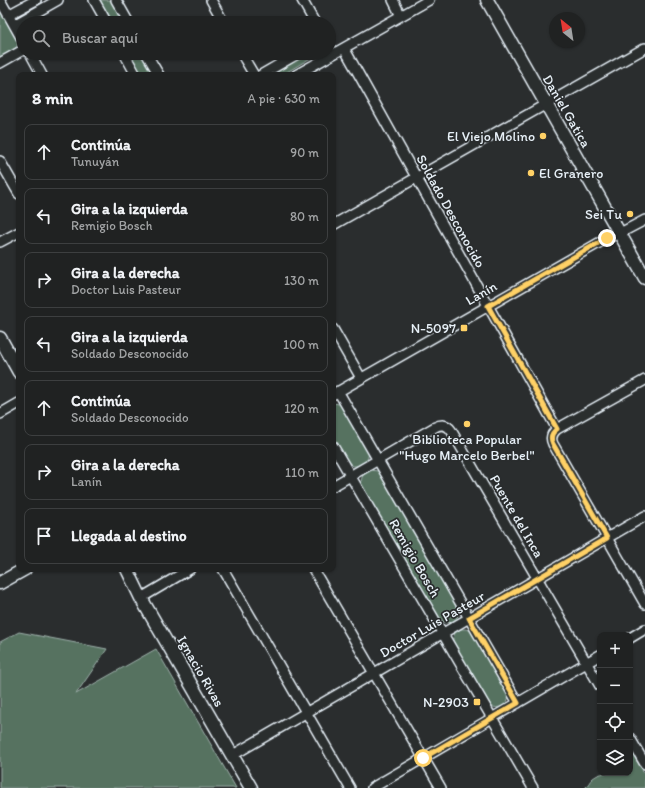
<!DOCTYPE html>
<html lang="es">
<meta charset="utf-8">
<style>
:root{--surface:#202222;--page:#2d2f2f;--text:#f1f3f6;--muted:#a2a4a5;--line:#3d3f40}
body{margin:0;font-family:Itim,sans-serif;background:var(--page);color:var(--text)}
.controls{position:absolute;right:12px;bottom:12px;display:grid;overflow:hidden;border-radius:8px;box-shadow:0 1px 3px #0004}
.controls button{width:36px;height:36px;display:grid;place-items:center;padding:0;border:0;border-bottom:1px solid var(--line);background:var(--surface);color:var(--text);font:20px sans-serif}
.compass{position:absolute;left:549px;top:12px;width:36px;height:36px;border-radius:50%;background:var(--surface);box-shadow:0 1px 3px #0004;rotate:330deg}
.stop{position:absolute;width:12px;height:12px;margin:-9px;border:3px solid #ffd166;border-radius:50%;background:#fff}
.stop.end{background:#ffd166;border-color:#fff;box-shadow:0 1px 4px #0008}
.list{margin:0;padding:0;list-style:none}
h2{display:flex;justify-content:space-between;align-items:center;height:52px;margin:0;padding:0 16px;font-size:17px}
h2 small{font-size:13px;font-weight:400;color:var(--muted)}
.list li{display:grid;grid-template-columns:26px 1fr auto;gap:12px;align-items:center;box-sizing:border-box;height:56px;margin:0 8px 8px;padding:0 8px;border:1px solid var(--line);border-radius:8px}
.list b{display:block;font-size:15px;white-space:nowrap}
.list p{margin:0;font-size:13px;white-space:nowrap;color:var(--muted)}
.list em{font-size:13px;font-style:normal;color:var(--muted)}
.icon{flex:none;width:22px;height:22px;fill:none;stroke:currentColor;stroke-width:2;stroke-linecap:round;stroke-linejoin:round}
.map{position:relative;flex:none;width:645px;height:788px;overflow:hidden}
.search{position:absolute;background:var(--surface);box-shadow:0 1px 3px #0004;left:16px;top:16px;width:320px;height:44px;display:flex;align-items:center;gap:10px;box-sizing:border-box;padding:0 14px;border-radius:22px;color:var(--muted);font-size:15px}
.panel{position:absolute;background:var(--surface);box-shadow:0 1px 3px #0004;left:16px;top:72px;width:320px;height:500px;border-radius:8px}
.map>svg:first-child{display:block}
</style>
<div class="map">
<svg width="645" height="788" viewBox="0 0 645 788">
<rect width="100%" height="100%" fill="#2a2d2e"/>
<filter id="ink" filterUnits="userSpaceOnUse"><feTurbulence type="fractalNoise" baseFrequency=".025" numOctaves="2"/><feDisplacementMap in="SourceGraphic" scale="8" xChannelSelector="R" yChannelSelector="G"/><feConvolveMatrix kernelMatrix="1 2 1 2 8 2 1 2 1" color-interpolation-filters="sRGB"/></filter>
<g filter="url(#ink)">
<path fill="#567261" stroke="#9fb2ac" d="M98,0H112L125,23H111Z
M0,10L17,40C20,50 7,54 0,58Z
M128,53H142L155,75H141Z
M305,53H319L282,75H267Z
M333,403L339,404L342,406L369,453L367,461L361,466H353L347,461L333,437Z
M370,470L378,471L381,473L458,606C462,620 448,628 438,618L363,488C359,480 362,474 370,470Z
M461,629C466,629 469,629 472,632L509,695C508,706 499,710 490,706L453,644C452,637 454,632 461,629Z
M19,632L107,649L76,694L156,649L236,788H0V642Z
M633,755L645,774V788H585C589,785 589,781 593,778C603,770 618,773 630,773V757Z"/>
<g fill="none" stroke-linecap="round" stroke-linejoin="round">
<g stroke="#e8f1f8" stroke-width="12">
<path id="minor" d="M0,0L23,41
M94,0L107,23
M116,0L129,23
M211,0L224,23
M302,0L315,23
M393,0L401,16
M8,15L36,0
M14,25L58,0
M344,48L557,429
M30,53L42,75
M124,53L136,75
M146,53L159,75
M241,53L254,75
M0,63L23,50
M261,75L299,53
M296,75L429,0
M0,161L19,194
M333,225L645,48
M0,242L19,232
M333,329L361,378
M645,380L557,429C552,433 550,438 553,444L645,604
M338,391L518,703
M334,394L604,240L624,231L645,220
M0,414L19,403
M333,446L533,788
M333,486L435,427C441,424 447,424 451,430L600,686
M223,569L350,788
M313,569L441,788
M141,598L190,569
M630,638L645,629
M630,738L645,764
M233,755L645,516
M372,788L600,655"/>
</g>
<g stroke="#e8f1f8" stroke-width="15">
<path id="major" d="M487,0L645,278
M0,338L19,372
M127,569L141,598L251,788
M0,583L25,569"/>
</g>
<use href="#minor" stroke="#2a2d2e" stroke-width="9"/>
<use href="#major" stroke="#2a2d2e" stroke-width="12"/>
</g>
</g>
<g fill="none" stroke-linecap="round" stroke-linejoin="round" filter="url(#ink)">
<path stroke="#ffd166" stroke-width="5" d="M423,758L518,703L469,618L607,538L553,444C550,438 551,433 557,429L488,306L607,238"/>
</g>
<g fill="#ffd166" stroke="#2a2d2e" stroke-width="1.5">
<circle cx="543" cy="136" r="4"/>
<circle cx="531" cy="173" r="4"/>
<circle cx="630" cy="214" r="4"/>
<rect x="460" y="324" width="8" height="8" rx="2"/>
<circle cx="467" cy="424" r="4"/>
<rect x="473" y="698" width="8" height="8" rx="2"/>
</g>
<g text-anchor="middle" stroke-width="3.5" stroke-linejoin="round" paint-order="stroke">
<g font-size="14" fill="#e8f1f8" stroke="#2a2d2e">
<text transform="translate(567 111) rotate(60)" y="5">Daniel Gatica</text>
<text transform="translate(451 211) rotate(61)" y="5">Soldado Desconocido</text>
<text transform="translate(481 293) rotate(-30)" y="5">Lanín</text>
<text transform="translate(517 516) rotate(60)" y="5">Puente del Inca</text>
<text transform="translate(415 558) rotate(60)" y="5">Remigio Bosch</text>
<text transform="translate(432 624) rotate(-30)" y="5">Doctor Luis Pasteur</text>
<text transform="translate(201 671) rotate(60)" y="5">Ignacio Rivas</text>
</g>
<g font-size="14" fill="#e8f1f8" stroke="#2a2d2e" text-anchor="end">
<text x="535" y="141">El Viejo Molino</text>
<text x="539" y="178" text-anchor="start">El Granero</text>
<text x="622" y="219">Sei Tu</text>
<text x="456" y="333">N-5097</text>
<text x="467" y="444" text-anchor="middle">Biblioteca Popular<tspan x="467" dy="16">"Hugo Marcelo Berbel"</tspan></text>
<text x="469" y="707">N-2903</text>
</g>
</g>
</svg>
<div class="controls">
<button>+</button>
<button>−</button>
<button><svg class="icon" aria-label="locate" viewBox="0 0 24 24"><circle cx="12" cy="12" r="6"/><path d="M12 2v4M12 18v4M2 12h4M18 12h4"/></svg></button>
<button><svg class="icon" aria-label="layers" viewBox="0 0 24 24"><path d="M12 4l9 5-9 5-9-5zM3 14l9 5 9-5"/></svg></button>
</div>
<svg class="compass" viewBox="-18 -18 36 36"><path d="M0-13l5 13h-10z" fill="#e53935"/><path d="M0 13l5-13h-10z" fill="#a2a4a5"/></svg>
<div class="stop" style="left:423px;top:758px"></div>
<div class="stop end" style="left:607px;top:238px"></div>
<div class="search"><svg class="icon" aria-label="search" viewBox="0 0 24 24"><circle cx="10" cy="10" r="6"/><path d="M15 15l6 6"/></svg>Buscar aquí</div>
<section class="panel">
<h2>8 min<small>A pie · 630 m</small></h2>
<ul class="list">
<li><svg class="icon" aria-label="ahead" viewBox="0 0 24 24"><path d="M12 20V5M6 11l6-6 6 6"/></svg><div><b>Continúa</b><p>Tunuyán</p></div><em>90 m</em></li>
<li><svg class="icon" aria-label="left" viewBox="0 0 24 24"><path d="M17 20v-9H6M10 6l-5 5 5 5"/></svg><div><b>Gira a la izquierda</b><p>Remigio Bosch</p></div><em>80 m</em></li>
<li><svg class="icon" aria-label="right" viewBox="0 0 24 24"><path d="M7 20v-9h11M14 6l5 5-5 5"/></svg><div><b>Gira a la derecha</b><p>Doctor Luis Pasteur</p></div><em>130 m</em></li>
<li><svg class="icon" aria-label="left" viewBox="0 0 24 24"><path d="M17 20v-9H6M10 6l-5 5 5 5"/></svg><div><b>Gira a la izquierda</b><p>Soldado Desconocido</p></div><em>100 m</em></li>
<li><svg class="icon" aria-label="ahead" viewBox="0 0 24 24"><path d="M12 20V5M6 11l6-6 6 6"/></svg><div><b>Continúa</b><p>Soldado Desconocido</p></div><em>120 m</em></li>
<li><svg class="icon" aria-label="right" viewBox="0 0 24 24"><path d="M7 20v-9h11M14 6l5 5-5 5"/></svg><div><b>Gira a la derecha</b><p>Lanín</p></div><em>110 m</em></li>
<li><svg class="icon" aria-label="arrive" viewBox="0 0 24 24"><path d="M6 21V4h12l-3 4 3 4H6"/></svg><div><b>Llegada al destino</b></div></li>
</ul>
</section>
</div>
